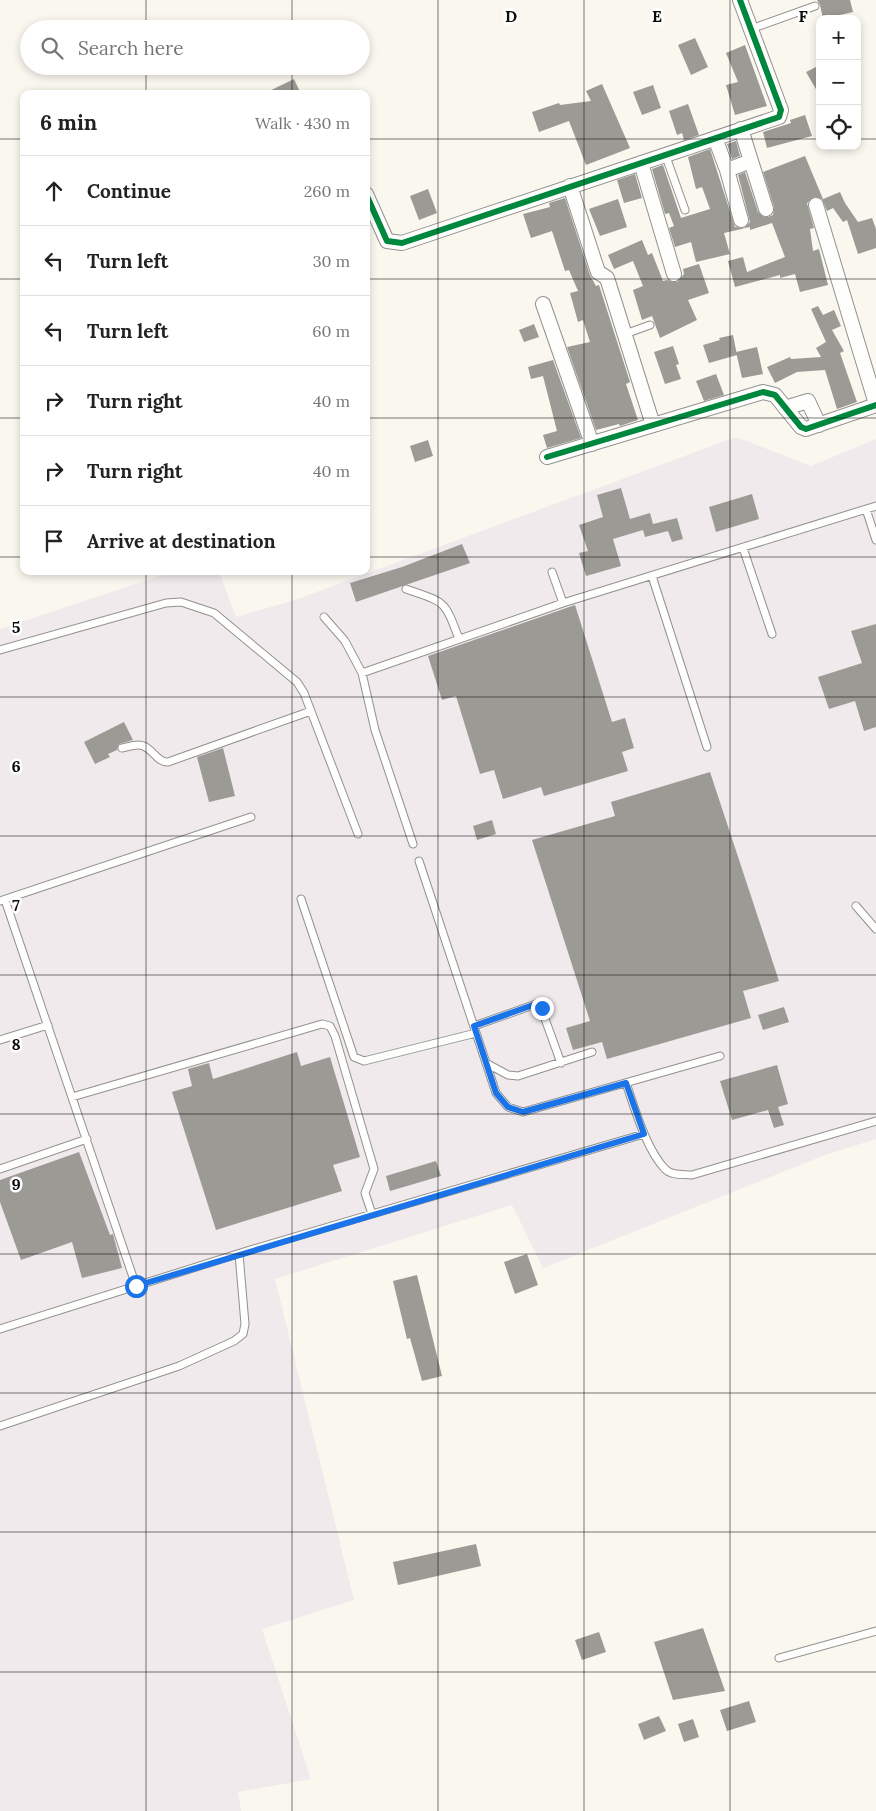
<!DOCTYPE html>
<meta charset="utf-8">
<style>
:root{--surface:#fff;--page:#f6f6f6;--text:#222;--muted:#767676;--line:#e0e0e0}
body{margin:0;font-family:Lora,serif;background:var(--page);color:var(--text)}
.controls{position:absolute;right:15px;top:15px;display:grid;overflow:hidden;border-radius:10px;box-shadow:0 2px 8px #0003}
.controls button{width:45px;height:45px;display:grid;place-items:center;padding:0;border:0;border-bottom:1px solid var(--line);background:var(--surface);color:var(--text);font:25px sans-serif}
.stop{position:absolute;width:15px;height:15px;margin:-11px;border:4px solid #1a73e8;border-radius:50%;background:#fff}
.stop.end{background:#1a73e8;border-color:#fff;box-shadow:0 1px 5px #0008}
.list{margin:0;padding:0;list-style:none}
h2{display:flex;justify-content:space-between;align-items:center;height:65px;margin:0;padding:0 20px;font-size:21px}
h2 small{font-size:16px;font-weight:400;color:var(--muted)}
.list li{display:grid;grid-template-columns:32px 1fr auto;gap:15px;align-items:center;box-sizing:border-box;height:70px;padding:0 20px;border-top:1px solid var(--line)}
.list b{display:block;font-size:19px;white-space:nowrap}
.list em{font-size:16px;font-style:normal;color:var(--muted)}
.icon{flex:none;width:28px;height:28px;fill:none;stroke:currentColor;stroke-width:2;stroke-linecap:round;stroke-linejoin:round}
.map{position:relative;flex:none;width:876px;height:1811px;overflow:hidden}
.search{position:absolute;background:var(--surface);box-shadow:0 2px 8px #0003;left:20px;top:20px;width:350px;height:55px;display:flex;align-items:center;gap:12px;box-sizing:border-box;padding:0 18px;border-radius:28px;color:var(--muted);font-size:19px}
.panel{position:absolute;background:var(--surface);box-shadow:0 2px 8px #0003;left:20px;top:90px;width:350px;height:485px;border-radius:10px}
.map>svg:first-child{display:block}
</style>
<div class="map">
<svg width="876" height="1811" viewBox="0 0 876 1811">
<rect width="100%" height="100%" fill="#faf7ef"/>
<path fill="#f0eaec" d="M736,437L811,466L876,439V1139L825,1155L543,1268L512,1205L275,1279L354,1600L262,1629L311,1779L238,1792L241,1811H0V629L174,571H219L236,617L295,600Z"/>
<path fill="#9c9a95" d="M817,0H850L853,12L823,19L820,5Z
M695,38L708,67L691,75L678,45Z
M745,45L767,106L735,115L726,85L738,82L726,53Z
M820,65V96L806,72Z
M294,79L301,94H263Z
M602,84L630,148L586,165L569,121L539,132L532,112L559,103L560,105L591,101L586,91Z
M653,85L661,108L642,115L633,92Z
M688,104L699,135L684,140L682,133L677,135L669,111Z
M805,115L812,136L767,148L763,132L791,123L790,120Z
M736,141L740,156L732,159L727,144Z
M710,149L735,227L744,228L750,222L738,175L745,172L758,212L764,217H768L773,215L774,207L763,172L805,156L823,199L840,192L845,203L858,222L872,218L876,229V248L858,254L847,220L843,222L833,208L827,211L822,199L814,197L807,203L814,228L810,229L813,251L819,249L828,285L800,292L795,274L780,278V275L735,287L728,261L743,257L747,272L785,257L772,223L750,230V227L724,233L730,254L696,262L691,242L675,247L669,228L674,226L669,213L665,214L652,169L663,165L681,218L710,209L702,187L696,189L688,157Z
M635,174L642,198L624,203L617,180Z
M428,189L437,213L419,220L410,196Z
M565,198L590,275L596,286L599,285L630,382L626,384L638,420L620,426L619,424L596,430L567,347L590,342L583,320L578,322L570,293L578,291L569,270L565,271L552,231L531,238L523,214L550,207L549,203Z
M618,199L627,227L600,236L589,209Z
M642,240L648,255L652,253L663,281L667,280L677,282L684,274L683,269L699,264L709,293L688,300L697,320L660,338L652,316L642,320L633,290L643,286L633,261L614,269L608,255Z
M818,306L823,315L834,310L841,326L832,330L844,351L840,353L857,402L837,409L825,370L797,372L775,383L767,367L790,357L791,359L821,357L816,348L826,342L811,309Z
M534,324L539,337L524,342L519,330Z
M733,335L737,355L709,363L703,345L720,340L719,338Z
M673,346L679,364L676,365L681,379L665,384L654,352Z
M757,347L763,374L742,378L736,352Z
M553,360L581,438L547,448L543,435L557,431L543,376L531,379L528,367Z
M716,374L724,395L704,401L696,381Z
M428,440L433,456L415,462L410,446Z
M621,488L630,519L650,513L653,524L677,518L683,539L672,542L668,531L645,537L643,530L613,539L621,566L586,576L579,553L588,551L579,525L603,517L597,495Z
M752,494L759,519L716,532L709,507Z
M462,544L470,563L356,602L350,583L402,567Z
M575,605L612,722L625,718L634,748L622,752L628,771L544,796L541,787L503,799L494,770L480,774L456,696L442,700L428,656Z
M876,624V727L864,731L855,701L829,709L818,677L862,663L851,631Z
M124,722L133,740L119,744L117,750L108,754L110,757L95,764L84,742Z
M223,748L235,796L209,802L197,757Z
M710,772L779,981L743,991L751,1018L607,1059L602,1042L573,1050L566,1028L590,1021L532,840L615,816L611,802Z
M492,820L496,834L477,840L473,826Z
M784,1007L789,1022L763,1030L758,1015Z
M297,1052L301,1066L330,1057L360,1157L333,1165L342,1191L216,1230L172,1092L192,1086L188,1069L209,1063L213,1079Z
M777,1065L788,1104L778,1107L784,1125L774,1128L768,1110L732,1120L720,1081Z
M79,1152L110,1235L113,1234L122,1268L82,1278L72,1242L21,1260L0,1202V1180Z
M436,1161L441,1176L390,1191L386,1176Z
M527,1254L538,1285L515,1294L504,1262Z
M417,1275L442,1376L422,1381L410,1338L407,1339L393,1281Z
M476,1544L481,1566L398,1585L393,1562Z
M703,1628L725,1691L673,1700L654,1642Z
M599,1632L606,1652L582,1660L575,1640Z
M749,1701L756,1722L727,1731L720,1710Z
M659,1716L666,1731L644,1740L638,1724Z
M693,1719L699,1737L684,1742L678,1724Z"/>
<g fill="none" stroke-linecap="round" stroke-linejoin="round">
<g stroke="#93918e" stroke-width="9">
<path id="lane" d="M751,29L815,6
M665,154L685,210
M625,334L650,325
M866,509L876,540
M743,548L772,634
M552,572L563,603
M652,576L707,747
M406,589C446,603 444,599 459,639
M324,617L345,641L362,673
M0,650L166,603L181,602L214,613L297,682L304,693L358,834
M122,748C127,747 133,745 138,745C152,745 156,763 168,762L311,711
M413,844L375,730L362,673L563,603L876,506
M419,861L496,1093L508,1107L523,1112L720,1056
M301,899L354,1057L364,1061L476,1033
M5,900L136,1286
M0,901L251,817
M856,906L876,929
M474,1026L536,1004L540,1005L561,1063
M0,1040L48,1025
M486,1063L508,1075L518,1076L592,1052
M626,1083C635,1109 646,1149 665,1169C672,1176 683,1174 692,1175L876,1121
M72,1097L322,1024L330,1026L335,1036L374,1169L365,1193L372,1214
M0,1169L87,1139
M0,1329L250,1250L644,1134
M0,1426L179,1366L234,1341L243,1334L245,1324L239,1254
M779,1658L876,1631"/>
</g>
<g stroke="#93918e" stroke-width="16">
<path id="street" d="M741,129L766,209
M715,138L727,170L751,161
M641,163L674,274
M727,170L741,220
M570,186L598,272L607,278L653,425
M366,194L387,241L402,243L779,117L781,110L740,0
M816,205L876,404
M543,304L592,444
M785,408L808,401L819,425
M547,457L763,392L775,395L801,427L806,429L876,405"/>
</g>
<use href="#lane" stroke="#fefefd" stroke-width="7"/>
<use href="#street" stroke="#fefefd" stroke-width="14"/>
<g stroke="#fff" stroke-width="9">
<path id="cycleway" d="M366,194L387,241L402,243L779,117L781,110L740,0
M547,457L763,392L775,395L801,427L806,429L876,405"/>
</g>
<use href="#cycleway" stroke="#00873e" stroke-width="6"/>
</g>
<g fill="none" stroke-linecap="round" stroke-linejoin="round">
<path stroke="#1a73e8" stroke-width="6" d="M136,1286L644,1134L626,1083L523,1112L508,1107L496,1093L474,1026L536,1004L542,1008"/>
</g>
<path fill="none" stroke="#0b0b0b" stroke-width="1" stroke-opacity="0.55" d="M146,0V29M292,0V29M438,0V1811M584,0V1811M730,0V1811M146,66V94M292,66V94M0,139H24M366,139H820M857,139H876M0,279H24M366,279H876M0,418H24M366,418H876M0,557H24M366,557H876M146,571V1811M292,571V1811M0,697H876M0,836H876M0,975H876M0,1114H876M0,1254H876M0,1393H876M0,1532H876M0,1672H876"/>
<g font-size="16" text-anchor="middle" font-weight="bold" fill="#0b0b0b" stroke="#fff" stroke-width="5" stroke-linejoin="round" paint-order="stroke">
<text x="511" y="22">D</text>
<text x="657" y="22">E</text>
<text x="803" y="22">F</text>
<text x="16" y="633">5</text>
<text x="16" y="772">6</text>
<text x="16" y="911">7</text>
<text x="16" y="1050">8</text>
<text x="16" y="1190">9</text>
</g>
</svg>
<div class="controls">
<button>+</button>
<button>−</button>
<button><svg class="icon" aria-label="locate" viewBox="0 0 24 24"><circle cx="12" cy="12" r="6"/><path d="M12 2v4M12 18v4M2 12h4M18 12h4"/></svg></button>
</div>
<div class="stop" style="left:136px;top:1286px"></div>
<div class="stop end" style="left:542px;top:1008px"></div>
<div class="search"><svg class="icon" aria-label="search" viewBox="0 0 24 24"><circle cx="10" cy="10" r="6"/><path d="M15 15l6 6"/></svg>Search here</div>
<section class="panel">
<h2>6 min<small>Walk · 430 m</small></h2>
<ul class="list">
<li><svg class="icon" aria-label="ahead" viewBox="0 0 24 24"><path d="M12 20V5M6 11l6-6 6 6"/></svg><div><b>Continue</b></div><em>260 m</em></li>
<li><svg class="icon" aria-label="left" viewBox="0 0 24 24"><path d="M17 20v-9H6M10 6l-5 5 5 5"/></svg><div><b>Turn left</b></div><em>30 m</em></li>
<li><svg class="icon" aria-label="left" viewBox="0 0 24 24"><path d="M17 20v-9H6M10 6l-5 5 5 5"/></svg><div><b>Turn left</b></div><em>60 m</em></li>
<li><svg class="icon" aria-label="right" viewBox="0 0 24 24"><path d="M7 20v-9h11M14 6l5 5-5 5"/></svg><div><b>Turn right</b></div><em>40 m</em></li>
<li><svg class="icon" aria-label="right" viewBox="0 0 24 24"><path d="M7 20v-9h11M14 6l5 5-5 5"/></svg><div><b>Turn right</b></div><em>40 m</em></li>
<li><svg class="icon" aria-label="arrive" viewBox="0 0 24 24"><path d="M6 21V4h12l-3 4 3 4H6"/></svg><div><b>Arrive at destination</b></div></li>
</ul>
</section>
</div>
